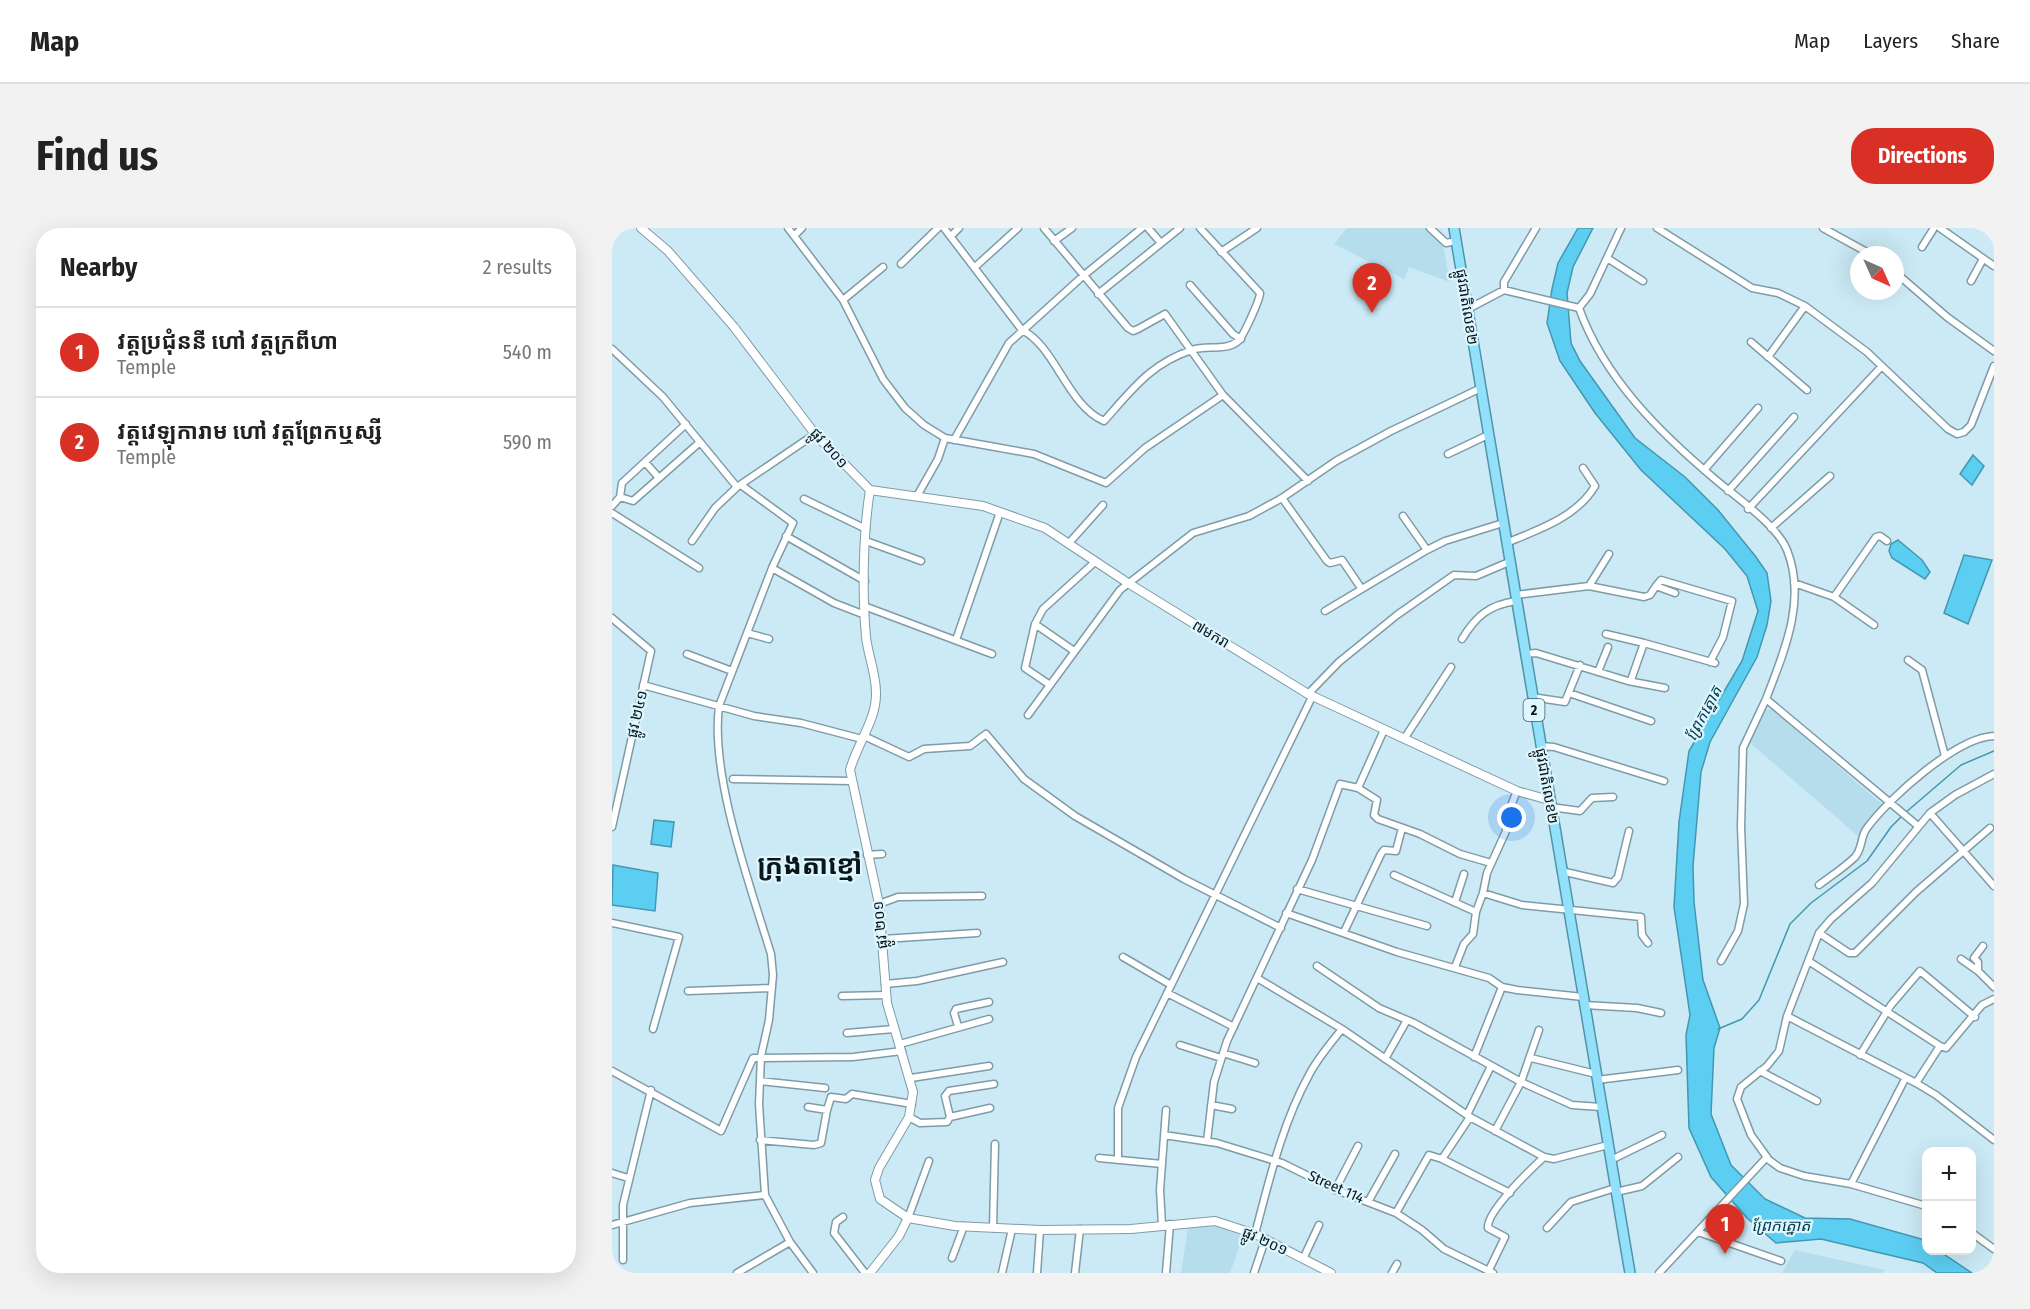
<!DOCTYPE html>
<meta charset="utf-8">
<style>
:root{--surface:#fff;--page:#f2f2f2;--text:#222;--muted:#767676;--line:#e0e0e0;--accent:#d93025}
body{margin:0;font-family:"Fira Sans Condensed","Noto Sans Khmer",sans-serif;background:var(--page);color:var(--text)}
.controls{position:absolute;right:18px;bottom:18px;display:grid;overflow:hidden;border-radius:12px;box-shadow:0 6px 24px #0002}
.controls button{width:54px;height:54px;display:grid;place-items:center;padding:0;border:0;border-bottom:2px solid var(--line);background:var(--surface);color:var(--text);font:30px sans-serif}
.compass{position:absolute;left:1238px;top:18px;width:54px;height:54px;border-radius:50%;background:var(--surface);box-shadow:0 6px 24px #0002;rotate:135deg}
.you{position:absolute;left:900px;top:590px;width:21px;height:21px;margin:-15px;border:4px solid #fff;border-radius:50%;background:#1a73e8;box-shadow:0 0 0 9px #1a73e833}
.badge{display:grid;place-items:center;width:39px;height:39px;border-radius:50%;background:var(--accent);color:#fff;font-size:20px;font-weight:700}
.pin{position:absolute;translate:-50% -50px;filter:drop-shadow(0 2px 3px #0008)}
.pin::after{content:'';position:absolute;top:32px;width:21px;height:18px;background:inherit;clip-path:polygon(0 0,100% 0,50% 100%)}
.list{margin:0;padding:0;list-style:none}
h2{display:flex;justify-content:space-between;align-items:center;height:78px;margin:0;padding:0 24px;font-size:26px}
h2 small{font-size:20px;font-weight:400;color:var(--muted)}
.list li{display:grid;grid-template-columns:39px 1fr auto;gap:18px;align-items:center;box-sizing:border-box;height:90px;padding:0 24px;border-top:2px solid var(--line)}
.list b{display:block;font-size:22px;white-space:nowrap}
.list p{margin:0;font-size:20px;white-space:nowrap;color:var(--muted)}
.list em{font-size:20px;font-style:normal;color:var(--muted)}
.map{position:relative;flex:none;width:1382px;height:1045px;overflow:hidden;border-radius:24px}
header{display:flex;align-items:center;gap:36px;box-sizing:border-box;height:84px;padding:0 30px;background:var(--surface);border-bottom:2px solid var(--line)}
header strong{font-size:28px}
nav{display:flex;gap:33px;margin-inline-start:auto;font-size:21px}
.intro{display:flex;align-items:center;justify-content:space-between;box-sizing:border-box;height:144px;padding:0 36px}
h1{margin:0;font-size:42px}
.button{padding:15px 27px;border-radius:24px;background:var(--accent);color:#fff;font-size:21px;font-weight:700}
main{display:flex;gap:36px;padding:0 36px}
aside{flex:1;background:var(--surface);border-radius:24px;box-shadow:0 6px 24px #0002}
.map>svg:first-child{display:block}
</style>
<header>
<strong>Map</strong>
<nav><a>Map</a><a>Layers</a><a>Share</a></nav>
</header>
<div class="intro"><h1>Find us</h1><a class="button">Directions</a></div>
<main>
<aside>
<h2>Nearby<small>2 results</small></h2>
<ul class="list">
<li><span class="badge">1</span><div><b>វត្តប្រជុំននី ហៅ វត្តក្រពីហា</b><p>Temple</p></div><em>540 m</em></li>
<li><span class="badge">2</span><div><b>វត្តវេឡុការាម ហៅ វត្តព្រែកឬស្សី</b><p>Temple</p></div><em>590 m</em></li>
</ul>
</aside>
<div class="map">
<svg width="1382" height="1045" viewBox="0 0 1382 1045">
<rect width="100%" height="100%" fill="#cbeaf5"/>
<path fill="#b6ddeb" d="M735,0H813L831,17L838,54L797,39L792,51L722,16Z
M1159,481L1271,577V580L1246,608L1138,515L1153,482Z
M602,998L631,1008L618,1045H569L576,1000Z
M1183,1022L1273,1042L1270,1045H1170Z"/>
<path fill="#5ccef2" stroke="#4497b1" stroke-width="1.5" d="M966,0H981L961,39L955,65L959,115L968,133L1023,210L1073,249L1106,282L1144,329L1155,345L1159,373L1155,397L1145,429L1098,514L1089,544L1081,638L1082,674L1091,752L1108,800L1102,820L1099,886L1119,937L1153,971L1193,990L1238,991L1313,1012L1314,1022L1327,1023L1360,1045H1325L1311,1035L1209,1011L1164,1015L1135,990L1099,949L1077,900L1074,807L1078,787L1062,679L1067,594L1077,523L1130,433L1146,383L1135,348L1113,321L1029,242L983,185L948,133L935,95L940,61L946,35Z
M1361,227L1372,238L1360,257L1348,246Z
M1286,312L1310,332L1318,344L1313,351L1280,330L1277,323L1279,316Z
M1352,327L1380,332L1356,396L1332,385Z
M42,592L62,594L59,619L39,616Z
M1,637L46,645L43,683L0,677Z"/>
<g fill="none" stroke-linecap="round" stroke-linejoin="round">
<path stroke="#4497b1" stroke-width="1.5" d="M1293,585L1349,537L1382,523
M1106,801L1130,791L1147,772L1178,696L1199,675L1255,633L1279,599L1289,589"/>
<g stroke="#7f9ca6" stroke-width="9">
<path id="minor" d="M176,0L231,72L271,151L293,180L312,197L333,210L422,226L494,255L533,220L611,167
M332,0L410,102C443,118 456,178 492,193C519,163 539,135 580,122C594,117 613,123 625,114C631,110 648,71 648,65L588,0
M432,0L516,100L521,103L526,101L553,86L611,167L696,253
M536,0L549,15
M818,0L834,15L844,13
M1045,0L1140,60L1166,65L1193,78L1255,124L1336,201L1345,206L1352,204L1359,197L1382,138
M1211,0L1260,27
M1328,0L1382,38
M182,8L190,0
M339,8L347,0
M442,13L460,0
M1310,19L1322,0
M609,24L645,0
M995,30L1031,53
M289,36L326,0
M363,39L406,0
M1283,44L1335,89L1382,123
M1359,53L1371,31
M578,57L621,106L629,111
M892,62V54L924,0
M486,66L568,0
M231,72L271,39
M967,80L978,66L1009,0
M856,81L892,62L967,80C992,150 1048,205 1104,252C1125,270 1165,297 1175,322C1195,372 1172,424 1154,471L1306,598
M1139,114L1195,162
M0,121L51,169L125,259
M1156,129L1193,78
M342,212L397,115L471,48L530,0
M836,226L876,207
M33,234L47,250
M1092,242L1146,180
M129,257L181,295L160,340L107,478C98,548 138,657 159,726L161,747L157,792L149,828L147,876L153,967L178,1014L201,1045
M1116,263L1182,189
M305,268L326,231L333,210
M8,269L10,255L74,196
M670,270L715,333L718,335L730,332L749,360
M192,271L254,301
M0,278L8,269L21,273L88,214
M1136,281L1270,138
M0,285L87,340
M791,288L815,322
M1159,300L1218,248
M174,308L253,353
M80,313L103,280L125,259L203,206
M254,313L309,333
M457,315L491,277
M894,315C926,302 965,289 983,258L971,240
M160,340L222,375L253,387
M1182,355L1222,369L1262,397
M977,358L997,326
M1044,358L1049,352L1120,373L1111,409L1098,434
M903,367L977,358L1032,369L1038,367L1044,358L1063,365
M1222,369L1264,309L1268,308L1275,313
M252,378L380,426
M713,383L815,322L833,313L891,295
M0,390L39,423L0,599
M423,396L413,440L438,457
M135,405L157,411
M994,406L1032,415
M850,411C864,388 877,377 904,373
M344,412L388,284
M462,423L423,396L431,381L484,333
M75,426L120,443
M913,426L924,425L1016,453L1019,452L1032,415L1103,435
M1296,432L1310,442L1333,528
M986,444L996,419
M1016,453L1053,460
M31,457L142,488L189,495L250,511
M957,465L1039,493
M696,466L727,434L785,387L842,347L864,348L897,334
M920,469L953,474L968,437
M416,487L508,362L581,305L637,288L670,270L724,233L779,203L869,160
M252,508L297,529L312,521L358,518L374,506L412,551L463,588L572,651L669,700
M792,511L839,439
M928,518L942,519L1052,553
M121,551L240,553
M746,560L772,502
M939,579L968,583L980,570L1001,569
M1318,585L1382,658
M255,627L270,626
M949,643L1001,655L1006,649L1017,603
M782,647L864,684
M1207,657C1219,648 1233,639 1243,629C1251,620 1248,609 1255,600C1277,570 1345,509 1382,508
M685,661L815,698
M871,665L910,677L1029,689L1030,707L1036,715
M843,674L852,646
M267,676L286,669L370,668
M674,685L785,724L877,750L890,759L905,762L971,769
M0,695L67,709L41,801
M732,704L769,626L772,622L784,623L790,600
M1207,705L1237,725H1243L1304,664L1378,600
M271,711L365,705
M1371,718L1362,730L1366,734V743L1382,759
M511,729L559,757
M1349,731L1366,743
M1109,733L1126,703L1132,676L1129,599L1131,520L1154,471
M1198,734L1328,818
M705,738L767,780L802,795L909,854L960,877L989,879
M843,739L852,716L861,706L864,684L871,665L875,645L894,603V590L905,563
M645,750L730,801L858,889L932,929L942,931L996,917
M273,756L305,753L391,734
M76,763L160,760
M555,765L622,799
M230,768L274,767
M1382,771L1370,777L1334,820L1328,818L1304,855L1324,867L1382,912
M972,777L1025,780L1049,785
M1175,788L1304,855
M346,798L342,785L344,781L377,774
M235,805L282,801
M288,816L377,791
M568,817L609,830
M611,825L643,835
M1248,827L1279,777L1308,743L1363,789
M862,829L890,759
M919,830L984,846
M773,831L795,792
M0,843L109,903L141,830L241,829L290,823
M1148,843L1205,873
M299,850L377,838
M985,852L1066,842
M148,853L213,860
M599,877L620,881
M196,879L215,882L219,869L234,871L240,866L300,876
M855,887L879,838
M297,889L308,895L335,894L338,889L378,880
M338,889L333,868L337,863L382,856
M883,903L909,854L927,802
M552,907L605,915L670,935L727,963L784,985L810,1002L832,1021L881,1045
M148,912L202,917L209,915L215,882
M595,913L602,854L615,813L700,632L728,556L746,560L765,572L762,587L766,591L808,606L848,626L879,635
M487,930L550,936
M830,931L858,889
M506,932V880L524,829L700,469
M999,932L1050,907
M0,945L16,950
M1239,956L1293,851
M723,962L746,918
M1004,964L1030,958L1066,929
M756,974L783,926
M1314,978L1239,956L1192,948L1168,940L1157,932L1139,907L1125,871L1129,859L1155,838L1167,823L1175,788L1207,705L1219,691L1260,655L1318,585L1343,567L1382,546
M784,985L817,927L830,931L898,965
M231,989L224,994L222,1005L253,1045
M296,990L317,933
M0,997L78,975L153,967
M550,997L548,962L554,882
M381,1000L383,916
M935,1000L959,974L1003,960
M1086,1004L1169,1033
M1360,1005L1382,1021
M643,1006C657,953 670,896 697,847C705,831 718,816 730,801
M340,1030L352,998
M691,1031L707,997
M11,1032V977L39,862
M877,1042L893,1009L876,1000C874,984 919,941 932,929
M125,1045L178,1014
M390,1045L400,1001
M425,1045L428,1002
M463,1045L468,1001
M554,1045L558,996
M642,1045L653,1012
M780,1045L785,1036
M1047,1045L1155,929"/>
</g>
<g stroke="#7f9ca6" stroke-width="10">
<path id="tertiary" d="M29,0L56,23L122,99L203,206L258,262C251,305 250,365 254,409C256,427 264,446 264,464C265,491 245,516 238,542L267,676L275,775L301,864L297,889L267,940L263,952L268,971L296,990L343,998L428,1002L519,1001L603,993L643,1006L719,1045
M258,262L371,278L433,300L516,355L696,466L905,563L937,572
M258,1045L287,1008L296,990"/>
</g>
<g stroke="#5194aa" stroke-width="12">
<path id="trunk" d="M842,0L1018,1045"/>
</g>
<use href="#minor" stroke="#fff" stroke-width="6"/>
<use href="#tertiary" stroke="#fff" stroke-width="8"/>
<use href="#trunk" stroke="#92e0fa" stroke-width="9"/>
</g>
<g text-anchor="middle" stroke-width="4.5" stroke-linejoin="round" paint-order="stroke">
<rect fill="#def6ff" stroke="#4a595f" stroke-width="1.5" x="911.5" y="471" width="21" height="22" rx="4.5"/>
<g font-size="14" font-weight="bold" fill="#0b161a">
<text x="922" y="487">2</text>
</g>
<g font-size="15" fill="#0b161a" stroke="#def6ff">
<text transform="translate(855 79) rotate(81)" y="5">ផ្លូវជាតិលេខ២</text>
<text transform="translate(217 220) rotate(48)" y="5">ផ្លូវ ២០១</text>
<text transform="translate(599 406) rotate(31)" y="5">៧មករា</text>
<text transform="translate(25 486) rotate(-77)" y="5">ផ្លូវ ២៤១</text>
<text transform="translate(935 558) rotate(80)" y="5">ផ្លូវជាតិលេខ២</text>
<text transform="translate(268 697) rotate(-96)" y="5">ផ្លូវ ២០១</text>
<text transform="translate(724 959) rotate(24)" y="5">Street 114</text>
<text transform="translate(653 1013) rotate(24)" y="5">ផ្លូវ ២០១</text>
</g>
<g font-size="16" font-style="italic" fill="#053c4a" stroke="#def6ff">
<text transform="translate(1091 485) rotate(-62)" y="6">ព្រែកត្នោត</text>
<text x="1169" y="1003">ព្រែកត្នោត</text>
</g>
<g font-size="27" font-weight="bold" fill="#0b161a" stroke="#def6ff">
<text x="198" y="646">ក្រុងតាខ្មៅ</text>
</g>
</g>
</svg>
<div class="controls">
<button>+</button>
<button>−</button>
</div>
<svg class="compass" viewBox="-18 -18 36 36"><path d="M0-13l5 13h-10z" fill="#e53935"/><path d="M0 13l5-13h-10z" fill="#767676"/></svg>
<div class="you"></div>
<div class="pin badge" style="left:1113px;top:1026px">1</div>
<div class="pin badge" style="left:760px;top:85px">2</div>
</div>
</main>
